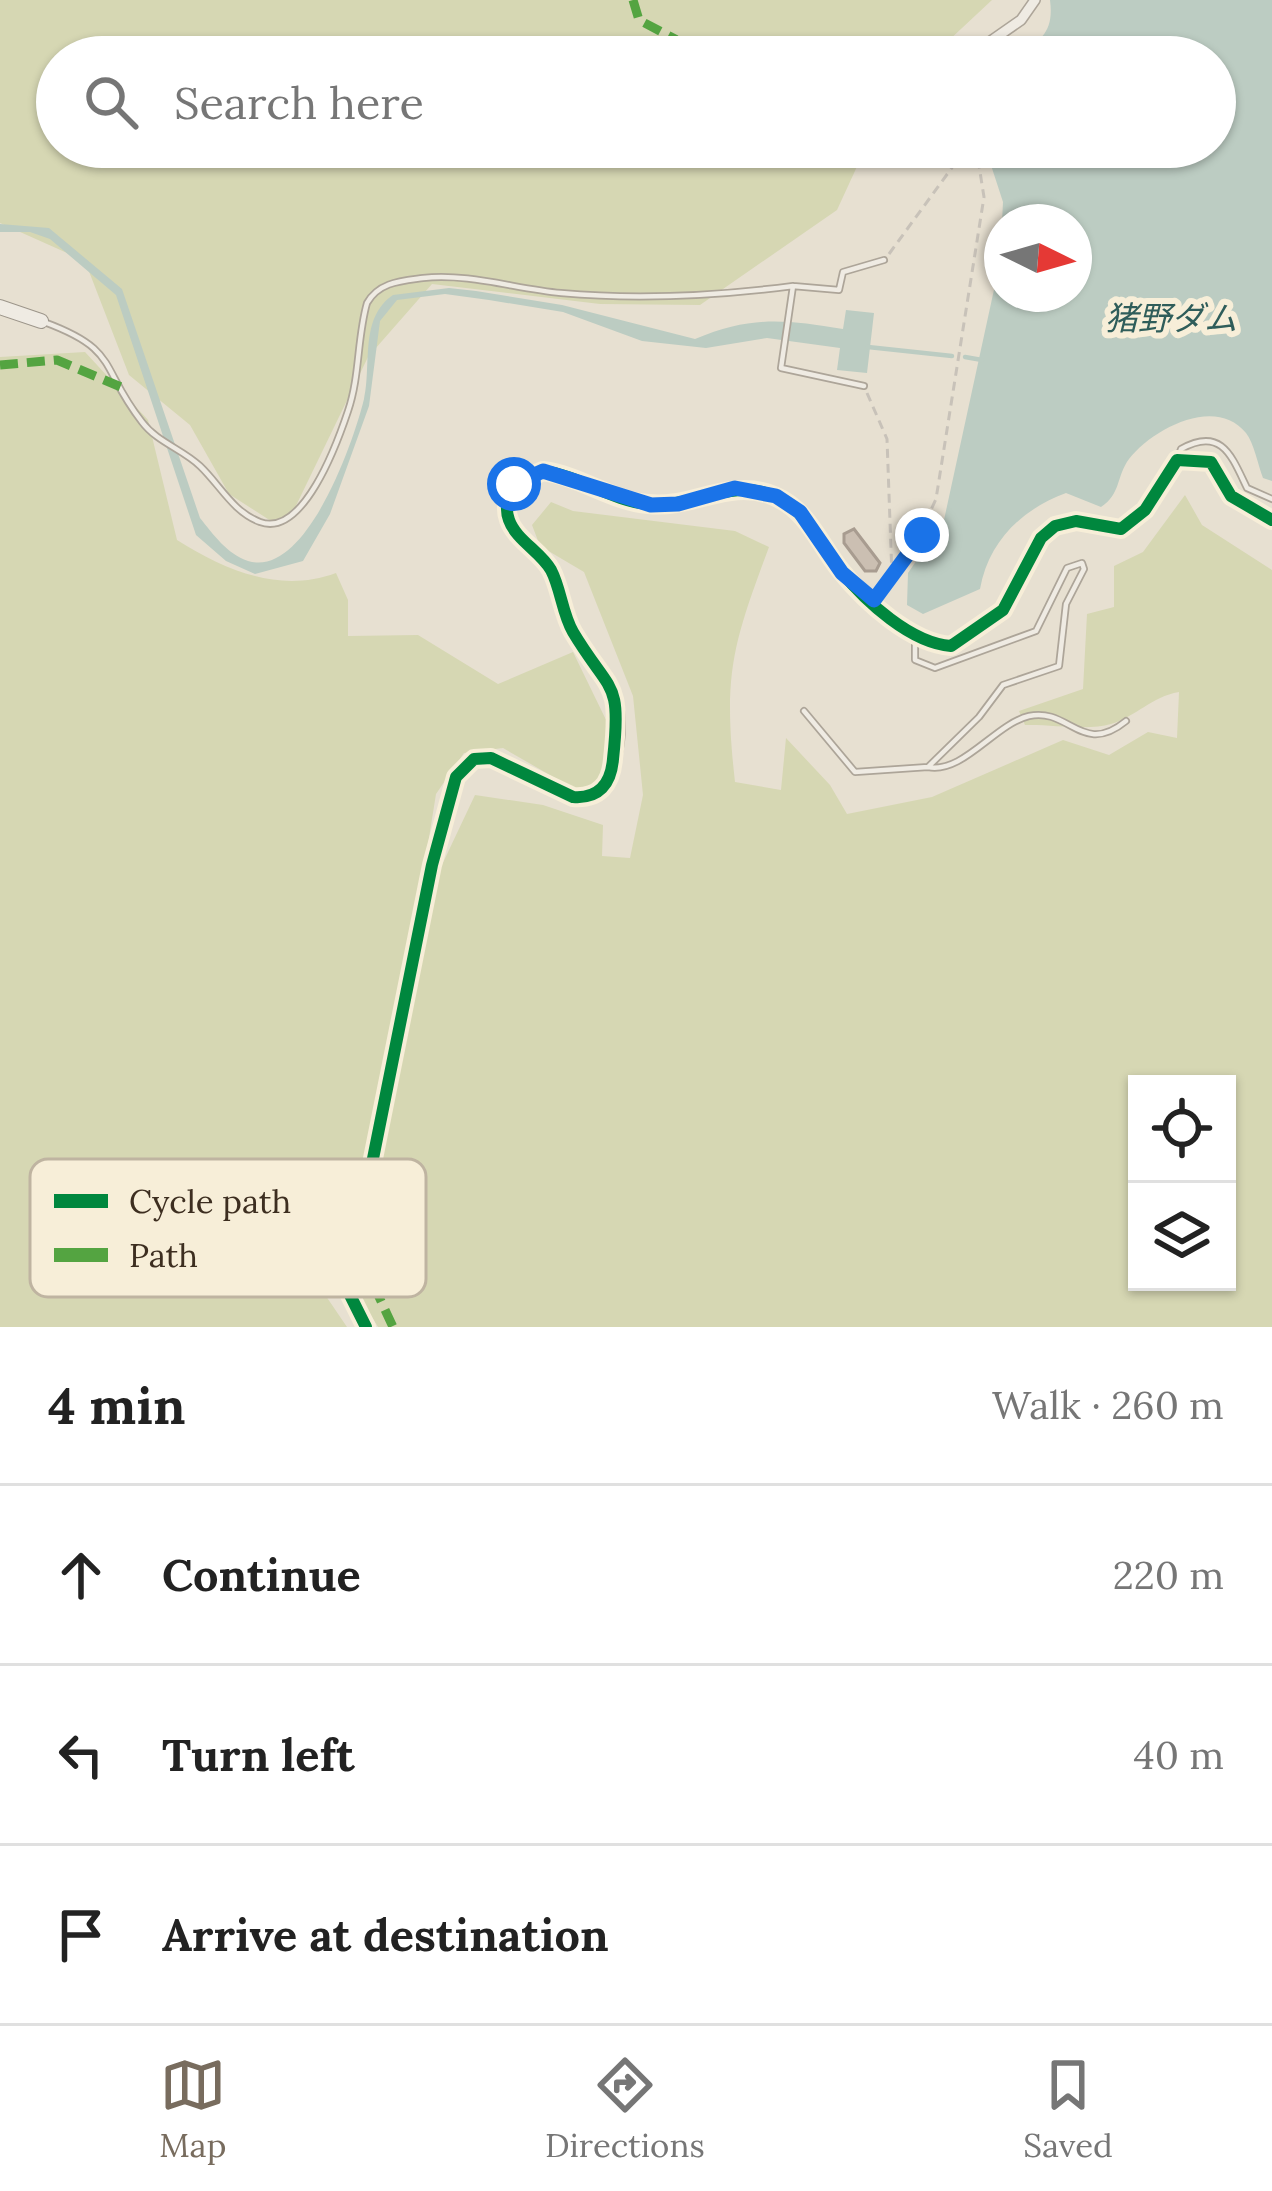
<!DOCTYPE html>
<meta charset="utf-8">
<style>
:root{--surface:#fff;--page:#f6f6f6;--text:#222;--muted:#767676;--line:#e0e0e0;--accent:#786c5e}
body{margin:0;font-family:Lora,"Noto Sans JP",serif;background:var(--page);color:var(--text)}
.controls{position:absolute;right:36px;bottom:36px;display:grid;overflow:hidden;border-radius:0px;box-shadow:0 3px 9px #0004}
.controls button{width:108px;height:108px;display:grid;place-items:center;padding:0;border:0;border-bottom:3px solid var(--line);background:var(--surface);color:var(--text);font:60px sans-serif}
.compass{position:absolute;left:984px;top:204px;width:108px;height:108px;border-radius:50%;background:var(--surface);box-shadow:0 3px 9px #0004;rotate:95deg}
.stop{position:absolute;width:36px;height:36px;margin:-27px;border:9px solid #1a73e8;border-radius:50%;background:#fff}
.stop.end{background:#1a73e8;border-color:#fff;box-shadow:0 3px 12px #0008}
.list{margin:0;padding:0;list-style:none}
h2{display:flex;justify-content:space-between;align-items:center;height:156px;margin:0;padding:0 48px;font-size:51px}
h2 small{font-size:39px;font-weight:400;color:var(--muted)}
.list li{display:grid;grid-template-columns:78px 1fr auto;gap:36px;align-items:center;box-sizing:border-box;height:180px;padding:0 48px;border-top:3px solid var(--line)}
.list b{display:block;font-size:45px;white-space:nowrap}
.list em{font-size:39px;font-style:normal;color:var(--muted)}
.icon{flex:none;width:66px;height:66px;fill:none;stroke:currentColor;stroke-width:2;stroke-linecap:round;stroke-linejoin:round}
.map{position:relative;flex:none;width:1272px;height:1327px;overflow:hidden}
.search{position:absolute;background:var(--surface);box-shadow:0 3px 9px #0004;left:36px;right:36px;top:36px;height:132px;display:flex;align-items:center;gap:30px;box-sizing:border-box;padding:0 42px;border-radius:66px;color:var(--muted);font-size:45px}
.sheet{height:696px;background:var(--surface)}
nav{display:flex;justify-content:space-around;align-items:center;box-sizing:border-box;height:168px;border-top:3px solid var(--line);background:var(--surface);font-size:33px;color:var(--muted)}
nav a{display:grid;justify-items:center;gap:6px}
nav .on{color:var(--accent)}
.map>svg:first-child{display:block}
</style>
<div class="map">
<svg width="1272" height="1327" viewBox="0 0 1272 1327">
<rect width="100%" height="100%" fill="#e7e0d1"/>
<path fill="#d6d7b3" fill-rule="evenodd" d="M0,0H992L931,57H57V147H866L837,210L700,305L600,304L432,284L368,357L292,514L271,521L229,494L190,425L129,375L85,261L0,223Z
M85,352L148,420L177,540C225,570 279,594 336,573L348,600V636L418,635L498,684L573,652L608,724L600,795L581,793L503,748L464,753L436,794L424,869H440L475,795L543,805L603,825L602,856L630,858L643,795L633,696L584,572L540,546L532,525L551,502L573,511L735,531L769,547C732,646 723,675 735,782L781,790L786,738L830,785L847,814L932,797L1063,740L1109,755L1148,732L1177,738L1179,692C1151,697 1137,716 1111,724C1088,731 1051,724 1025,725L1019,711L1083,689L1087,614L1114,607V566L1143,552L1185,495L1202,525L1272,570V1327H378L346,1274L313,1277L347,1327H0V357ZM1137,1084H1227V1282H1137Z"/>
<path fill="#bcccc2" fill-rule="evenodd" d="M1050,0H1272V481L1263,478C1258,465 1254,443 1246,433C1216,395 1152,429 1129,459C1116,477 1121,494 1101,507L1066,493C1023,509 989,540 980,589L923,614L907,605L908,573L944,520L1000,262L1003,202L988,156L1013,164L1025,147H1215V57H1019C1042,39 1054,31 1050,0ZM1002,222H1074V294H1002Z
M0,224L49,228L122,289L200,518C213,534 227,554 248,561C306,579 354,441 364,399C372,365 359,318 393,295L449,288L476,291L562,305L695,339C750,316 783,319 843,329L846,310L874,313L867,373L837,370L840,348L767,338L706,348L642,341L563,312L489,300L445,294L397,300L380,321L369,406L330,514L303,561L255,574L226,561L196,535L116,295L50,239L30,232H0Z"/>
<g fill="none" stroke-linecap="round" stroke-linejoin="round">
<path stroke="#bcccc2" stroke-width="4.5" d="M868,347L952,356
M965,357L982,360"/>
</g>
<path fill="#cbbfb2" stroke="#a89c90" stroke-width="3" d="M854,529L880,563L876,571H865L844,543V534Z"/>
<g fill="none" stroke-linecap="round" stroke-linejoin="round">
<path stroke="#c5bcae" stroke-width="9" stroke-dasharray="9 4.5" stroke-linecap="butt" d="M352,1262L432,865"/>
<g stroke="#ada599" stroke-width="8">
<path id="lane" d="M793,286L839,290L843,272L884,260
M44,322C120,350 99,367 142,422C157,442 182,449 200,466C220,485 233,512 260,522C303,538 337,444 348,411C360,376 357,338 367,303C379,282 401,281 423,278C469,273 516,289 561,293C639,300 715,296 793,286L781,368L864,386
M1177,460L1181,449C1222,426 1232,457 1247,488L1272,499
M915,639V660L935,668L1036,631L1067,568L1082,563L1084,569L1066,604L1059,666L1003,685L979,717L928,767C963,774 995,724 1029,716C1069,707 1082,757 1126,721
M804,711L855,772L928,767"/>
</g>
<g stroke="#ada599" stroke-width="12">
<path id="street" d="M968,57L1021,20L1035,0
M432,865L456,777L474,759L491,758L573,797C620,800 629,719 612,685C603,665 584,650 573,632C562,613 561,589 551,570C537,543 511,535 507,502L527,475C568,465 601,495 641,503C688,513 728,476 775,496C808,510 819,545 841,571C866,602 911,643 951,646L1003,610L1041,538L1055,526L1076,521L1121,529L1145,510L1177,460L1211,462L1231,496L1272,520
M352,1262L349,1293L366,1327"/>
</g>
<g stroke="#9c958a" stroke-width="16">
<path id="secondary" d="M0,307L41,321"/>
</g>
<path stroke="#c8c2b9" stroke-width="3" stroke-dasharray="9 6" stroke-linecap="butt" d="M889,254L967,147
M867,393L887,439L892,577
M877,597L908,559L936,499L984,197L976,147"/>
<use href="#lane" stroke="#efebe3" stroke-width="4.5"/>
<use href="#street" stroke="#efebe3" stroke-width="9"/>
<use href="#secondary" stroke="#efebe3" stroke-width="14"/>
<path stroke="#54a441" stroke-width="9" stroke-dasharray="18 9" stroke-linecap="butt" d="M633,0L639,20L675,39L693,57
M736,147L754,152L802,147
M0,365L57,360L121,387
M350,1273L373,1284L393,1327"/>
<g stroke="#f7eed8" stroke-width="20">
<path id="cycleway" d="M366,1327L349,1293L350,1273L432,865L456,777L474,759L491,758L573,797C599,799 611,784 613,759C622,678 610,694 573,632C562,613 561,589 551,570C541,552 516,540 509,520C504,507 509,497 514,484L543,471C580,476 612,501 648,504C693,509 730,477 774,496C808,510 819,544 841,571C866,602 911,643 951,646L1003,610L1041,538L1055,526L1076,521L1121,529L1145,510L1177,460L1211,462L1231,496L1272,520"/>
</g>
<use href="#cycleway" stroke="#00873e" stroke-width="12"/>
</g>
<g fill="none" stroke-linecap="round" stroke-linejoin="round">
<path stroke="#1a73e8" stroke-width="15" d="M514,484L543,471L651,505L678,504L735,488L776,496L800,512L842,573L874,600L922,535"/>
</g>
<g text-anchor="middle" stroke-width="12" stroke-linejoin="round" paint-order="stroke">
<g font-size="33" font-style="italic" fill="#2f5d5a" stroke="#f7eed8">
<text x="1171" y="330">猪野ダム</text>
</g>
</g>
<rect x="30" y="1159" width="396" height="138" rx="18" fill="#f7eed8" stroke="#bfb4a1" stroke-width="3"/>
<rect x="54" y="1194" width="54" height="14" fill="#00873e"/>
<rect x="54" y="1248" width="54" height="14" fill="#54a441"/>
<g font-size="33" fill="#3d2e20">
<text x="129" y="1213">Cycle path</text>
<text x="129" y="1267">Path</text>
</g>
</svg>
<div class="controls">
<button><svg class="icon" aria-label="locate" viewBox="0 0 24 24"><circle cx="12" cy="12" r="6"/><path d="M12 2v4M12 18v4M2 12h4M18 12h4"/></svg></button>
<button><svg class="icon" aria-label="layers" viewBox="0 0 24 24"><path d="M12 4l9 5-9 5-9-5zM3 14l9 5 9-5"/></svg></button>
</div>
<svg class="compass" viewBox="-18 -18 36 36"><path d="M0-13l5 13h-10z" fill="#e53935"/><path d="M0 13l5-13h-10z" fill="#767676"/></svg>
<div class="stop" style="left:514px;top:484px"></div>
<div class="stop end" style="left:922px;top:535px"></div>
<div class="search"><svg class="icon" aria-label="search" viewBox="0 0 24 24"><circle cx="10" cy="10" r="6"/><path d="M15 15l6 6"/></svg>Search here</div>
</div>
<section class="sheet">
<h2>4 min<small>Walk · 260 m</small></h2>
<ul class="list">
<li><svg class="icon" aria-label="ahead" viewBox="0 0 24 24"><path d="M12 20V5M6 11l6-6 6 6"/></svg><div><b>Continue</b></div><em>220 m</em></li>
<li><svg class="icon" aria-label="left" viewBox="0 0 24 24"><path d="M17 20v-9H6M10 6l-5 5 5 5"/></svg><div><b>Turn left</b></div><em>40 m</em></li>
<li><svg class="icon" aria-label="arrive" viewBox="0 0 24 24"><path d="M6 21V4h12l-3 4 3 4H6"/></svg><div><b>Arrive at destination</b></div></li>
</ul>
</section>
<nav>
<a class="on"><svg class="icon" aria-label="map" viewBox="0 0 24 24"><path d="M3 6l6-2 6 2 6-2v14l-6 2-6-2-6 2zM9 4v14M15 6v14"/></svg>Map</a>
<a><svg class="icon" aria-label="directions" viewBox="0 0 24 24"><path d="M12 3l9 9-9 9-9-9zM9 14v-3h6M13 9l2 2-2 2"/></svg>Directions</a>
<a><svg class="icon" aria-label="saved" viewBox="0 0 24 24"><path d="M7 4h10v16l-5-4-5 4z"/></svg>Saved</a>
</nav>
